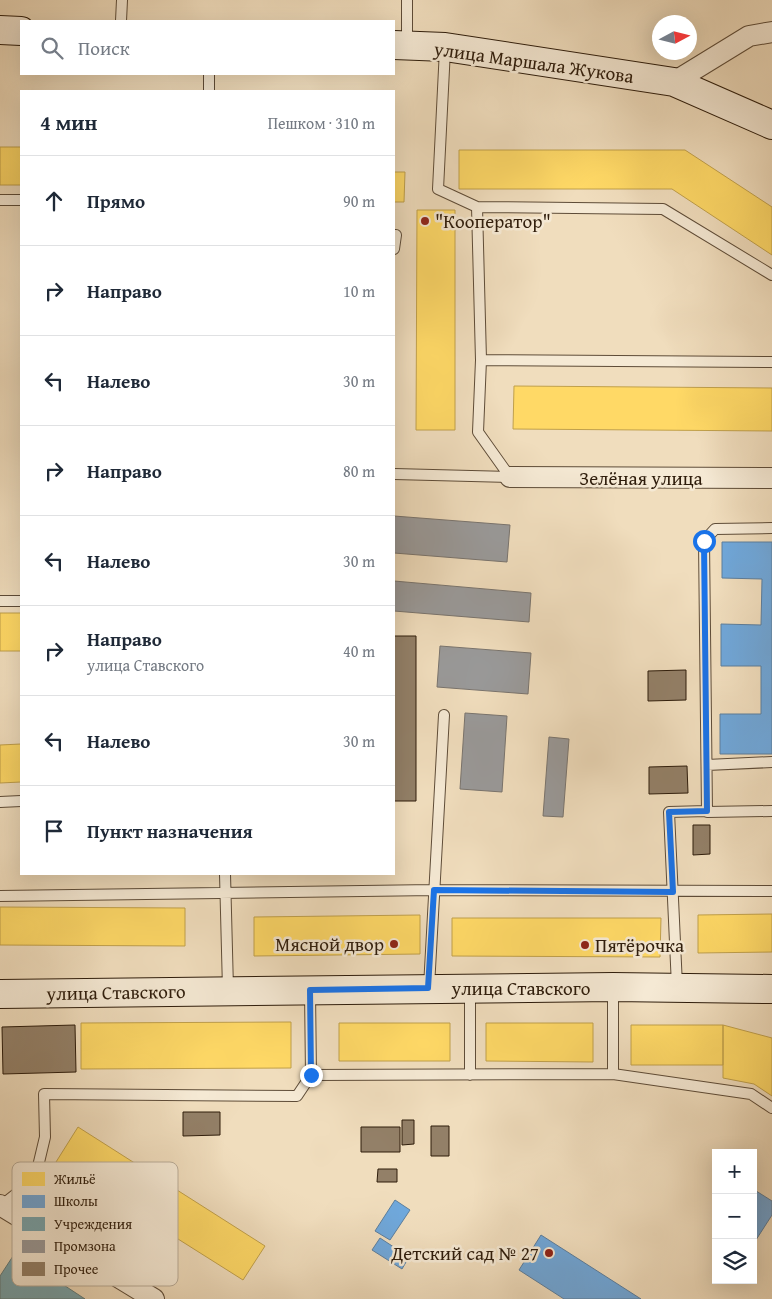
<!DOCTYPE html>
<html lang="ru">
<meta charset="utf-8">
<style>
:root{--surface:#fff;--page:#f6f6f7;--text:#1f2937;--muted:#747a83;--line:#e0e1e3}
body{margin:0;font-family:"Gentium Book Plus",serif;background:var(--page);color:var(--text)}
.controls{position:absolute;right:15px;bottom:15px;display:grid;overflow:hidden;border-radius:0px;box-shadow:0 5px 20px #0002}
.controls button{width:45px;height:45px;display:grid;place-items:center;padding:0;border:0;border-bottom:1px solid var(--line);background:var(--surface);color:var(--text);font:25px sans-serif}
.compass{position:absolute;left:652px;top:15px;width:45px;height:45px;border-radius:50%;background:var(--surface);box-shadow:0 5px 20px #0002;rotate:83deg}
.stop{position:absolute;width:15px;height:15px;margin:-11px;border:4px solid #1a73e8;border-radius:50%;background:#fff}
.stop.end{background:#1a73e8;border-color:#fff;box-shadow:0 1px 5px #0008}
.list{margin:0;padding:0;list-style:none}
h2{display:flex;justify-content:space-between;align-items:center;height:65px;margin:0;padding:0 20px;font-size:21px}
h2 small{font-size:16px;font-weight:400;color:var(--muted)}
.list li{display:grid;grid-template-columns:32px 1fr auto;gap:15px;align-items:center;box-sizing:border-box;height:90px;padding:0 20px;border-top:1px solid var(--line)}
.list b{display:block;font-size:19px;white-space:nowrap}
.list p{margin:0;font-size:16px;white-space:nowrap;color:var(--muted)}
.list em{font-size:16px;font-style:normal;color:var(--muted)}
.icon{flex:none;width:28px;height:28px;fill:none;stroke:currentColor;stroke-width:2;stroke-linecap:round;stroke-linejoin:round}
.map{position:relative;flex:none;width:772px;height:1299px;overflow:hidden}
.search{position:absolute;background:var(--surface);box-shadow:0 5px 20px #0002;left:20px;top:20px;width:375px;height:55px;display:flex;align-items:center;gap:12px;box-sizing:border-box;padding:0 18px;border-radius:0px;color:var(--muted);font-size:19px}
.panel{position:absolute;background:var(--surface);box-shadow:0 5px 20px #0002;left:20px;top:90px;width:375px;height:785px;border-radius:0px}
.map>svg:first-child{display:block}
</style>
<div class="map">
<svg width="772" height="1299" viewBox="0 0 772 1299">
<rect width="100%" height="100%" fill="#f0ddbd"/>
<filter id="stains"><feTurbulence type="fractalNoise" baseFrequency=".004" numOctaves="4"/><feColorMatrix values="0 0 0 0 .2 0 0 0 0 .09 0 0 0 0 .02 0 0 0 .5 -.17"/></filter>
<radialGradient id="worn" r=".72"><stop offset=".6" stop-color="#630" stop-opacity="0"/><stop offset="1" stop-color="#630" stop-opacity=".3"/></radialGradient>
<path fill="#ffd966" stroke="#c0a04b" d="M0,147H21V185H0Z
M459,150H685L772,207V255L672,189H459Z
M394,172H405L404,202H394Z
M417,210H455V430H416Z
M514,386L772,388V431L513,429Z
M0,613H21V651H0Z
M21,744V782L0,783V745Z
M0,907L185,908V946L0,945Z
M772,914V952L698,953V915Z
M420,915V954L254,956V917Z
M452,918H661L660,957L452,956Z
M291,1022V1068L81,1069V1023Z
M339,1023H450V1061H339Z
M486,1023H593V1062L486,1061Z
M631,1025H723V1065H631Z
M723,1025L772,1038V1096L754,1084L723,1078Z
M78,1127L265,1246L243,1280L56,1162Z"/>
<path fill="#6fa8dc" stroke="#5c7e9d" d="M722,542H772V754H720V714H761V666H721V624L761,625L762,579L722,578Z
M753,1189L772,1201V1215L754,1243Z
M395,1200L410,1210L390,1240L375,1231Z
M541,1235L641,1299H564L519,1270Z
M380,1238L409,1257L402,1269L372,1250Z"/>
<path fill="#76a5af" stroke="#607c7e" d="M15,1253L85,1299H0V1276Z"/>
<path fill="#999" stroke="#79746e" d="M394,516L510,525L507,562L394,553Z
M394,581L531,593L529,622L394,611Z
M440,646L531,653L528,694L437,687Z
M465,713L507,716L502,792L460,789Z
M549,737L569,739L563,817L543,816Z"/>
<path fill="#938068" stroke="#2e1c0b" d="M394,636H416V801H394Z
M686,670V700L648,701V671Z
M687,766L688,793L649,794V767Z
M693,825H710V854L693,855Z
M75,1025L76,1072L3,1074L2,1027Z
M183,1112H220V1135L183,1136Z
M402,1120H414V1144L402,1145Z
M431,1126H449V1156H431Z
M361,1127H400V1152H361Z
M378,1169H397V1182H377Z"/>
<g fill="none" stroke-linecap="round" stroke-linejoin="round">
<g stroke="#5e4c38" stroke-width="12">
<path id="lane" d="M121,21L122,0
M407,44V0
M445,49L438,189L477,207L481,360L478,432L510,477
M209,91V74
M0,200H21
M477,207L663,209L772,275
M394,235H396L394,249
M481,360L772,362
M394,474L510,477
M772,528L715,529L704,541L707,812L772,811
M0,601H21
M707,765L772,762
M0,802L21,801
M225,874L228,989
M0,896L434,890L772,891
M677,986L669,812L707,811
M429,987L444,715
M613,987V1074
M310,991L311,1075
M470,1075V989
M2,1205L35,1179L45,1137L44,1094L297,1096L311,1075L613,1074L751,1094L772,1108"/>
</g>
<g stroke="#5e4c38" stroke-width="22">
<path id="street" d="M674,82L749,36L772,32
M510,477L772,478
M0,1205L154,1299"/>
</g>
<g stroke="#2e1c0b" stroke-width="30">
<path id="secondary" d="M0,30L21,31
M394,45L445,47L674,82L772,125
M0,994L613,987L772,989"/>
</g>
<use href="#lane" stroke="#f5e9d4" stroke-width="10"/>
<use href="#street" stroke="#f5e9d4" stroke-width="20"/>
<use href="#secondary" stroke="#f5e9d4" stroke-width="28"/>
</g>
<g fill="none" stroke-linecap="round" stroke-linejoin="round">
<path stroke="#1a73e8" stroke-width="6" d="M311,1075L310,990L428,988L434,890L673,892L669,812L707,811L704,541"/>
</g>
<g fill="#8f2418" stroke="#f5e9d4" stroke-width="2">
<circle cx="425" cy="221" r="5"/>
<circle cx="394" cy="944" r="5"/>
<circle cx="585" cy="945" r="5"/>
<circle cx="549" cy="1253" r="5"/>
</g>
<g text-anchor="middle" stroke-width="5" stroke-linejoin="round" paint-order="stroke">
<g font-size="19" fill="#2e1c0b" stroke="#f5e9d4">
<text transform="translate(534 62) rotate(8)" y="7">улица Маршала Жукова</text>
<text x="641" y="485">Зелёная улица</text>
<text x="521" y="995">улица Ставского</text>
<text transform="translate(116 992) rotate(-1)" y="7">улица Ставского</text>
</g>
<g font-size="19" fill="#2e1c0b" stroke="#f5e9d4" text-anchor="start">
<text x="435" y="228">"Кооператор"</text>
<text x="384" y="951" text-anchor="end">Мясной двор</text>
<text x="595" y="952">Пятёрочка</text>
<text x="539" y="1260" text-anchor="end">Детский сад № 27</text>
</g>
</g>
<rect x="12" y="1162" width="166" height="124" rx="8" fill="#f5e9d4" stroke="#b9ac98" stroke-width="1"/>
<rect x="22" y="1172" width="23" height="14" fill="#ffd966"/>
<rect x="22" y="1195" width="23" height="13" fill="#6fa8dc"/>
<rect x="22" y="1217" width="23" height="14" fill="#76a5af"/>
<rect x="22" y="1240" width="23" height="13" fill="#999"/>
<rect x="22" y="1262" width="23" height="14" fill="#938068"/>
<g font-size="14" fill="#2e1c0b">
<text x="54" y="1184">Жильё</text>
<text x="54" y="1206">Школы</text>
<text x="54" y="1229">Учреждения</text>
<text x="54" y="1251">Промзона</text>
<text x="54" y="1274">Прочее</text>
</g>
<rect width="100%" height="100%" filter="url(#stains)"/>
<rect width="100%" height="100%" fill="url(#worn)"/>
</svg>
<div class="controls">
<button>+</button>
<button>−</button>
<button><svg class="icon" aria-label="layers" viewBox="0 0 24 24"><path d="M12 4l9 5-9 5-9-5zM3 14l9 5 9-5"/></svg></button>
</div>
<svg class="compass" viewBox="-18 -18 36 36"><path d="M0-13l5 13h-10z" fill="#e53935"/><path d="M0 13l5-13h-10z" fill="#747a83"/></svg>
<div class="stop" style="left:704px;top:541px"></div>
<div class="stop end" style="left:311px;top:1075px"></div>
<div class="search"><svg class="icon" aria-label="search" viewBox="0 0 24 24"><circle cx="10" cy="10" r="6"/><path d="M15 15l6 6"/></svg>Поиск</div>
<section class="panel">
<h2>4 мин<small>Пешком · 310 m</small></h2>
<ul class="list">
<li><svg class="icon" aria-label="ahead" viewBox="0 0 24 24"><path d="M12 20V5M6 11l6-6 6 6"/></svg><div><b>Прямо</b></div><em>90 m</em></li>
<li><svg class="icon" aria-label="right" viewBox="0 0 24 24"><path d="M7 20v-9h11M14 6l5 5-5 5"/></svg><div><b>Направо</b></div><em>10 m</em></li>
<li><svg class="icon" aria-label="left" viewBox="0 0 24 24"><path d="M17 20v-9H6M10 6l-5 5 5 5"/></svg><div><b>Налево</b></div><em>30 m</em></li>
<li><svg class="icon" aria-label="right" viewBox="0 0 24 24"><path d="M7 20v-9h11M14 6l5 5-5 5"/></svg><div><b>Направо</b></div><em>80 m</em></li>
<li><svg class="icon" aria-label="left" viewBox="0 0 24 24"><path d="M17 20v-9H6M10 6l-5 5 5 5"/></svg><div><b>Налево</b></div><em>30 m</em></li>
<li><svg class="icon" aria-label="right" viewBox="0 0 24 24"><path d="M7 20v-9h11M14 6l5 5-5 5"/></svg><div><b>Направо</b><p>улица Ставского</p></div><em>40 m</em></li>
<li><svg class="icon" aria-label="left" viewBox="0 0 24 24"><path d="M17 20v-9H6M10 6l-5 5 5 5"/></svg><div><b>Налево</b></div><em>30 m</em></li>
<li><svg class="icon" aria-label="arrive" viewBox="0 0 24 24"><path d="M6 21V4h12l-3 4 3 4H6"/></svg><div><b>Пункт назначения</b></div></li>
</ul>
</section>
</div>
